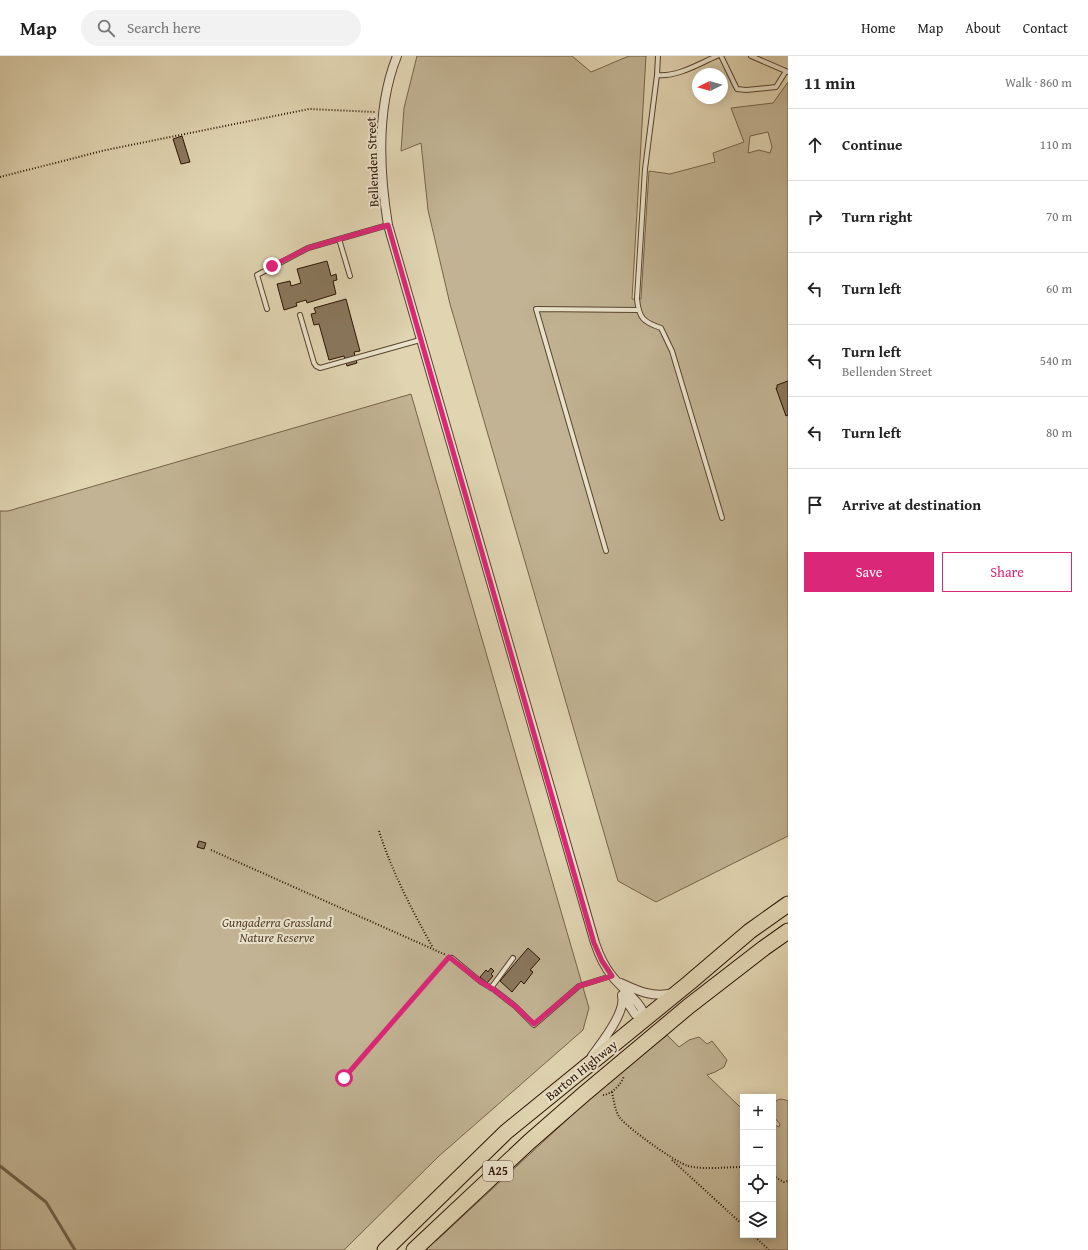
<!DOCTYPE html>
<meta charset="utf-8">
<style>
:root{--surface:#fff;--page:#f2f2f2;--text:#222;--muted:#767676;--line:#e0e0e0;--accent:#db2777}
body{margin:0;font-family:"Gentium Book Plus",serif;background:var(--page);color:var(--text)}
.controls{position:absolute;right:12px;bottom:12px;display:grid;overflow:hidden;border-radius:0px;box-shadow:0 2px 10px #0003}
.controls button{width:36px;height:36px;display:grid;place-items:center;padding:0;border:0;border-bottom:1px solid var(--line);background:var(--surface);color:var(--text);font:20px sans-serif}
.compass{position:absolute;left:692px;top:12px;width:36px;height:36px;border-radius:50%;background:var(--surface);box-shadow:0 2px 10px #0003;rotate:265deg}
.stop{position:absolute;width:12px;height:12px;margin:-9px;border:3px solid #db2777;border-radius:50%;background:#fff}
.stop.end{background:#db2777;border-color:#fff;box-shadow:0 1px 4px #0008}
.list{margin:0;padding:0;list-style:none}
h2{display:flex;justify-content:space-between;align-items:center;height:52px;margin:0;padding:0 16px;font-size:17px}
h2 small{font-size:13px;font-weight:400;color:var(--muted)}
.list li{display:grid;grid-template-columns:26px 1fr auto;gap:12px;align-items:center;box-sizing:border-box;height:72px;padding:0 16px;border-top:1px solid var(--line)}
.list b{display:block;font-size:15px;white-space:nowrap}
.list p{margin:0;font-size:13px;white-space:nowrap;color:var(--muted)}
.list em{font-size:13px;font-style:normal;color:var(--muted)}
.actions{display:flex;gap:8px;padding:12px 16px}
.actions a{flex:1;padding:9px 0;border:1px solid var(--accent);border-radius:0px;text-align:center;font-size:14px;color:var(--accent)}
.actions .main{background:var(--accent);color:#fff}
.icon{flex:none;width:22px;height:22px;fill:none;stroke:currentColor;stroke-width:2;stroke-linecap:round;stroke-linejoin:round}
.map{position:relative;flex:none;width:788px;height:1194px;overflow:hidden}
header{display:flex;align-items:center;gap:24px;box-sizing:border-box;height:56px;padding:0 20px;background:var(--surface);border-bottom:1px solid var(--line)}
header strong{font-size:19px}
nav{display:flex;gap:22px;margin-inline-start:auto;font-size:14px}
.search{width:280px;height:36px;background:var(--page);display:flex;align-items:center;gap:10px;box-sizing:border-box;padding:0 14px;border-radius:22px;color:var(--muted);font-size:15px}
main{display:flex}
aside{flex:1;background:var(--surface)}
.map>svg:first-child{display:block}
</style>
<header>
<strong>Map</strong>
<div class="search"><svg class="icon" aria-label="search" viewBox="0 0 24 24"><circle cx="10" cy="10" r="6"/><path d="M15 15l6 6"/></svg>Search here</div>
<nav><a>Home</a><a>Map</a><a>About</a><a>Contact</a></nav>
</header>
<main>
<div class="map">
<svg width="788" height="1194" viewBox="0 0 788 1194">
<rect width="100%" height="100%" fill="#e0d4b1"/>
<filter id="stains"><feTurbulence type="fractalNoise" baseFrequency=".005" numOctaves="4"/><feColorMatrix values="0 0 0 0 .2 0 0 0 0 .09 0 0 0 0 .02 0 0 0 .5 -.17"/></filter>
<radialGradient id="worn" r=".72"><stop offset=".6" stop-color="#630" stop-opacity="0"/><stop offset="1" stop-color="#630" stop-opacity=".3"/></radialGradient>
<path fill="#c1b393" stroke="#76634a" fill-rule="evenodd" d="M417,0H572L591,16L629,0H646L632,243H641L649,115L670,118L715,106L713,97L744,86L731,52L773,47L788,26V780L656,846L618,825L450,248L428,154L421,87L401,95L404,52ZM768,76L772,91L770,97L759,94L748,97L750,80Z
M411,338L589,952L583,974L439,1100L344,1194H0V455H8Z
M667,979L679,991L689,984L699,981L707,988L712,985L727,1004L724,1011L715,1016L707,1019L739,1050L743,1052V1179H773V1068L779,1071L780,1068L773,1060C773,1049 774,1039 788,1045V1194H424L435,1183L436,1185L585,1047L613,1022Z"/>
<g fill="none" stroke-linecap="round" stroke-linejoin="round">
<path stroke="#725f48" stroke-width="3" d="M0,1110L46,1146L75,1194"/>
</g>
<path fill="#89775d" stroke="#2a1302" d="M182,80L190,106L181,108L173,83Z
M327,205L331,220L336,218L337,224L333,225L336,238L307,247L306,244L296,247L297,250L284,254L277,228L290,225L291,230L301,227L297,213Z
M346,243L360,295L354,296L357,307L347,310L344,300L329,304L319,268L314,269L311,258L316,257L314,252Z
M788,325V359L786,360L776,332H777V329Z
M199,785L206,787L204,793L197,791Z
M528,892L540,903L530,914L533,916L524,928L521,925L512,936L500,925Z
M491,912L494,915L491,918L493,920L487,927L480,921L486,914L488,916Z"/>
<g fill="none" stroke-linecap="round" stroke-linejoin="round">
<g stroke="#58432e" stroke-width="6">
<path id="lane" d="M658,0L657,19C678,21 698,8 717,0
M721,0L737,33L746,34L776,31L786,15
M751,0L788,16
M657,19L645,113L637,243C639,262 643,266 661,272L672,295L722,462
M339,183L350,220
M267,253L257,219L308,192L388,169
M300,259L314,307L316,310L320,312L420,284
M606,495L536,253L638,254
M452,902L481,926L493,933L515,950L534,969L579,930L611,920
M491,932L513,902"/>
</g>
<g stroke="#58432e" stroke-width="10">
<path id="street" d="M397,0C376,52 379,114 388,169L595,887C599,899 604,910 612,920C621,932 643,947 645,962
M621,927C638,935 653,942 673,937
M622,939L635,958L643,963
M592,1000C602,986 626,956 622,940"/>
</g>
<g stroke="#2a1302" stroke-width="17">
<path id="highway" d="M385,1194L506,1076L689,927L750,875L788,848
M414,1194L529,1086L584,1038L689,950L764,892L788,875"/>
</g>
<path stroke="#2a1302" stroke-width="2" stroke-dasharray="1 2" stroke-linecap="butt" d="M0,121L106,94L309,53L375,56
M379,775C392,816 412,854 433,892
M211,794L446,899
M344,1022L446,905
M612,1036C614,1045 615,1055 620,1062C629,1073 675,1106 688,1110C705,1114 725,1111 743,1111
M603,1039C612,1038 621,1029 624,1020
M672,1104L743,1169
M773,1120L784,1126L788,1125
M753,1179L769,1194"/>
<use href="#lane" stroke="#ebe3cc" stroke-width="4"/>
<use href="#street" stroke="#ebe3cc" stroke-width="8"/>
<use href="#highway" stroke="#e0d4b1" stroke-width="15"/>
</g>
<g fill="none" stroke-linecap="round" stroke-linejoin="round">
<path stroke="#db2777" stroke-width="5" d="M272,210L308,192L388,169L594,887L602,905L612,920L579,930L534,968L515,950L493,933L481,926L449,901L344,1022"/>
</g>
<g text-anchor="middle" stroke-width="4" stroke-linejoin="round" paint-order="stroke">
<rect fill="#ebe3cc" stroke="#64513f" stroke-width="1" x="483" y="1105" width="30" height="20" rx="3"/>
<g font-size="12" font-weight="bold" fill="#2a1302">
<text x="498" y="1119">A25</text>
</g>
<g font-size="13" fill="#2a1302" stroke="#ebe3cc">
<text transform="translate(372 106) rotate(-92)" y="5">Bellenden Street</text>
<text transform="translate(581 1014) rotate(-39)" y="5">Barton Highway</text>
</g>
<g font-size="13" font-style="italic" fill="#57432e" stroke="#ebe3cc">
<text x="277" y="871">Gungaderra Grassland<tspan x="277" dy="15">Nature Reserve</tspan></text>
</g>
</g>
<rect width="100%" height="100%" filter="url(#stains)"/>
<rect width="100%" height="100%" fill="url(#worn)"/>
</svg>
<div class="controls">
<button>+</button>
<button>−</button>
<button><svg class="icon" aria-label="locate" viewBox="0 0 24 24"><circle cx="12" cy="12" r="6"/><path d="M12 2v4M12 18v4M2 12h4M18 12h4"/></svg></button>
<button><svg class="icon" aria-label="layers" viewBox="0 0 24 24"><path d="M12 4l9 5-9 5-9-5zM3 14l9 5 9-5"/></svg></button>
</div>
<svg class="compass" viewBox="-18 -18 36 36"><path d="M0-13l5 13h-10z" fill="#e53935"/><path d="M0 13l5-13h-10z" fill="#767676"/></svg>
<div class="stop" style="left:344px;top:1022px"></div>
<div class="stop end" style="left:272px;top:210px"></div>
</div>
<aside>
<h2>11 min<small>Walk · 860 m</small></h2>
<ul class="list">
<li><svg class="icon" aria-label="ahead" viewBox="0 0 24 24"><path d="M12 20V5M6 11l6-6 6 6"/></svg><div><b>Continue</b></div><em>110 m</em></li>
<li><svg class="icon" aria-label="right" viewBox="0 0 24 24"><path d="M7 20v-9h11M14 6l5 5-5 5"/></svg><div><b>Turn right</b></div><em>70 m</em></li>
<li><svg class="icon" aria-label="left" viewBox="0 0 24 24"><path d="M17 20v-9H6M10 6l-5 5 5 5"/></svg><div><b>Turn left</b></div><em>60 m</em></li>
<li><svg class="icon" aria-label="left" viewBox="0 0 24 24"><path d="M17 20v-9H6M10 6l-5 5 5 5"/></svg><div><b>Turn left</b><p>Bellenden Street</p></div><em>540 m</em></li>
<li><svg class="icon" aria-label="left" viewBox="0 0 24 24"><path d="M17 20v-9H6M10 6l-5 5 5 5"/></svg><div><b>Turn left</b></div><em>80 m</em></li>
<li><svg class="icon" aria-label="arrive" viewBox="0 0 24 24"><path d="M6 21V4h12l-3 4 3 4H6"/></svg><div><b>Arrive at destination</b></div></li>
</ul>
<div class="actions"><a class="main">Save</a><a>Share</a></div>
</aside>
</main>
